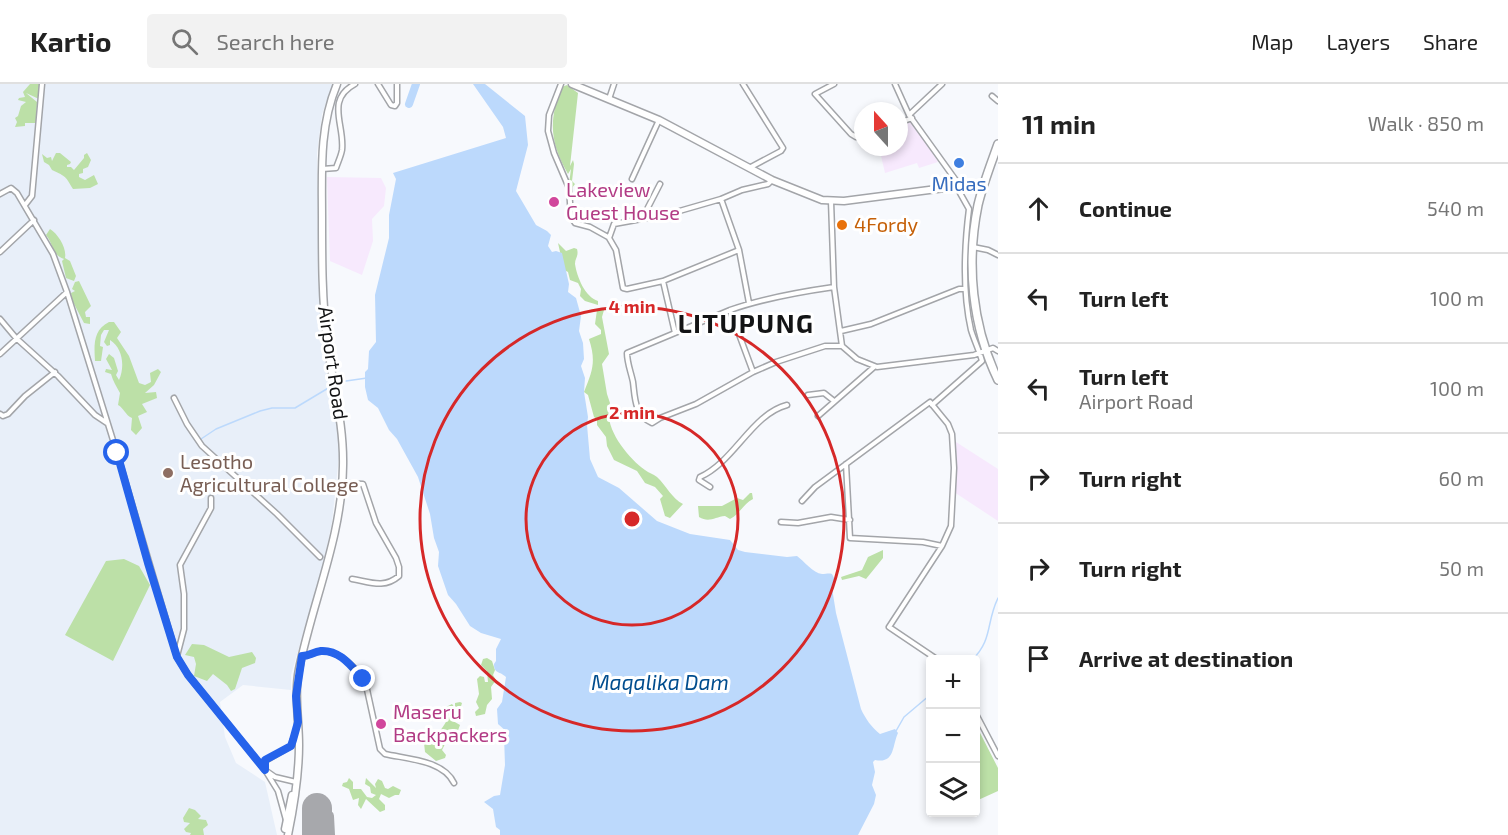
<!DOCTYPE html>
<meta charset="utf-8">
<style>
:root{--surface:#fff;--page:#f2f2f2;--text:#222;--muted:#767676;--line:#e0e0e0}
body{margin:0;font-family:"Exo 2",sans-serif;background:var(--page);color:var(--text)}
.controls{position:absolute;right:18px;bottom:18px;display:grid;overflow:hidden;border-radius:6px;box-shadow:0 3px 9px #0003}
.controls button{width:54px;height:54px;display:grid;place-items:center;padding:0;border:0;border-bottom:2px solid var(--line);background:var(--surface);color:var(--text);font:30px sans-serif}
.compass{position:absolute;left:854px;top:18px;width:54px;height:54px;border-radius:50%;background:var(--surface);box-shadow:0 3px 9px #0003;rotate:339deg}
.stop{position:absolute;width:18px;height:18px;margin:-14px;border:4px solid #2563eb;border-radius:50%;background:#fff}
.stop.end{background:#2563eb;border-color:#fff;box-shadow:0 2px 6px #0008}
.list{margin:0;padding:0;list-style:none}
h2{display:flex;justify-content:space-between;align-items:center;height:78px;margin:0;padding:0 24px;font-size:26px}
h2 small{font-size:20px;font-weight:400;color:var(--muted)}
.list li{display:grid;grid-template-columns:39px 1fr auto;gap:18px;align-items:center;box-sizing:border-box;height:90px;padding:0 24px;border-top:2px solid var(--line)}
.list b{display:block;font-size:22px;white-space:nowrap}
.list p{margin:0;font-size:20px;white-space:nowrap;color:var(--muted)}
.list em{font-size:20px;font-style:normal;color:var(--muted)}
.icon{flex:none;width:33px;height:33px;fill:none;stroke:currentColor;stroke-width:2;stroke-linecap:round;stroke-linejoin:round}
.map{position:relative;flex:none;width:998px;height:751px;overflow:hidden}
header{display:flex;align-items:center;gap:36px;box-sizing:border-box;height:84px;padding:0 30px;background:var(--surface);border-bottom:2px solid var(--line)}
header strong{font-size:28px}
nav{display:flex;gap:33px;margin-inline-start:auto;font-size:21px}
.search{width:420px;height:54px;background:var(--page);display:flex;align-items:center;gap:15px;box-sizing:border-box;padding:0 21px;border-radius:6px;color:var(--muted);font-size:22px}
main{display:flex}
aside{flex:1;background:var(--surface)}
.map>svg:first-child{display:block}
</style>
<header>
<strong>Kartio</strong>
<div class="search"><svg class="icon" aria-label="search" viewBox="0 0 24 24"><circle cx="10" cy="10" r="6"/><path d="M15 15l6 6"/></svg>Search here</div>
<nav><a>Map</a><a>Layers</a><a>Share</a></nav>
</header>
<main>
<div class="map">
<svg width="998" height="751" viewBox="0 0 998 751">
<rect width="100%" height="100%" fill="#f7f9fd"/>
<path fill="#f7e9fd" d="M911,37L938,78L919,84L917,79L885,89L879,63H899V42Z
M327,93L381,94L386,104L384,122L372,135L373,157L362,191L330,177Z
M956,358L998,385V437L954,408L957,383Z"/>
<path fill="#e8eff9" d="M0,0H333L322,30L317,69L321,248L338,341L339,372L332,438L324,478L291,591V606L243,601L220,618L225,653L236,679L265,698L277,751H0Z"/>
<path fill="#bce0a7" d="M30,0H40L39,15L26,9L37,18L36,39H25V42L15,43L17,38L15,34L18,32L21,22L26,18L18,16L19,14L25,13L23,8Z
M567,1L578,9L570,82L573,76L574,80L572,97L575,100L572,104L569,100L571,85L568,90C550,59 548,36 562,3Z
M56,69H60L71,78L70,80L67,81V83H71L74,86L84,74V71L87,69L91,76L88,83L83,85V89L79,90V93L85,96L94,91L98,100L90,104L73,105C65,92 67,93 52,86L49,81L44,78L42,70L47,74L51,73L52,77Z
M50,145C58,150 67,164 65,174L70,177L76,192L74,197L66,194L62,177L64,175C52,171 54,161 46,151Z
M558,159L566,167L574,164L577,165C579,172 575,174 575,180C577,193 585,213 598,217V221L585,217L580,212L581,205L578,199L570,196L568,188L564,186Z
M79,197L91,222L85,228L86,233H90V240L84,239L72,216L71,209L75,207L72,205L75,198Z
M601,224L604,226L602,233L609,270L602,280L607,310L610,319C602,342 627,373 645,386C649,389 653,390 657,393C666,401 672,415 683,420L670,434L665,432L660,415L663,412L655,403L645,399L637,387L614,376L607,362L606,353L597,341V335L594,333L588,311L584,308C593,286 596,277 589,255L601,250V246L595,240L597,226Z
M109,238H114L121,248L117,254L129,272L139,299L145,301L151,298L150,289L158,285L161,288L154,301L145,309L156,308L157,314L142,320L147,328L138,332L142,344L136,351L131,346L132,334C125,331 124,324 118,321L120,309C116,302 113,297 111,290L105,288L106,285L112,286L106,275L109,270L114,274L118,287L116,291L119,296C125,283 123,264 110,256V261L107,262L104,258L109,246H104L101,251L100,262L103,263L101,277H95C94,261 93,246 109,238Z
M750,409H752L753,415C743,420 740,430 730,435L725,432C715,433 709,439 699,433L698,422H722L737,414L743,416Z
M883,466V474L866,495L859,492L842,496L841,493L862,486L868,473Z
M124,475L139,482L150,501L113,577L65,551L106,477Z
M192,560L204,561L229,573L252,568L256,574L255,579L242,584L235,605L231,607L227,601L213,590L207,597L194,592L196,580L194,573L185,571Z
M487,574L492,577L495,586L493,591L496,596L491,603L492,615L487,621L485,630L476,632L475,628L479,624L476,618L479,610L477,595L480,592L484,593L485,598H488L487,587L481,581L483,575Z
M460,618L462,619L459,629L452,634L453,637L460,641L457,649L449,652L442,666L446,671L445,674L436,677L425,668L424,659C427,657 431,656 434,654C439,649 446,639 449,632L446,630V623L452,620L455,624V619Z
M976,641L998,684V707L976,717Z
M349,694L353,698V705H361L367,713L372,714L376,711L371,709L370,703L365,700L366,694L376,704L375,700L378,695L382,697L385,704L388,705L393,702L401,706L399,711H395L389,714L381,710L379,715L385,721V726L380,728L366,715L361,725L358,721L359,714L353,716L349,705L342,702L343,699L347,698Z
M189,724L195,726L201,732L198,735L206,736L208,741L203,745L204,751H190L191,749L186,748L184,745L190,739L184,738L183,734Z"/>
<path fill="#bcd9fc" d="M473,0H485L525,32L528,61L516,107L536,141L547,147L551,151L548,162L552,168L556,167L562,169L569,200L568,208L576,214L581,232L579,247L583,259L584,275L581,282L585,294L584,308L588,333L587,341L590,375L598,393L619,404L657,437L690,450L730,456L738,466L745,468L787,473L797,472C804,477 813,489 822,490C826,490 829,489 832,490L835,496L832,504L836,529L861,625C865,634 872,644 880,650L895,645L898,649C892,662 895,680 875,676L873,678L875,688L872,701L876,711L874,720L858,751H500V746L496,743L493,725L484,718L494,712L500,711L505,681L504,652L507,648L498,640L497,625L502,618L506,593C500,587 494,590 494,580L496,577V565L501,555L481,549L470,542L456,520L448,511L438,482L439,468L434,454L430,430L418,393L397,355L389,346L378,324L368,316L365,303V288L368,285L369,267L376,258L375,211L389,154V131L396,95L393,89L506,54L503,43Z"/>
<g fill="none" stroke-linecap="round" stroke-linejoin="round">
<path stroke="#bcd9fc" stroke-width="1.5" d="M339,298L367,294
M201,355L216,345L260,327L272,324H295L330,303
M972,576C993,556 986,538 998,514
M896,647L904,633L930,611"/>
<path stroke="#bcd9fc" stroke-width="8" d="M409,20L416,0"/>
<path stroke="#a7a8ac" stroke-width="12" d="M315,751L309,735L312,729L320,726L328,732L329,751"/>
<path stroke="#a7a8ac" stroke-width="30" d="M317,751V724"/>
<g stroke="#a3a5a9" stroke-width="7">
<path id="minor" d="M378,0L391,21L395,22L397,19V0
M561,0L549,31L548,47L554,69L569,104L571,133L575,139L590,143L608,153
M743,0L783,64L781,67L749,84
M834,0L815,10L851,50L856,53L863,52
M895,0L909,31L960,102V109L969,125C964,165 962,206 971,246C974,256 979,266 982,277L932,321
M992,12L998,17
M609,15L614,0
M909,31L942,0
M899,39L912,34
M322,85L336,84C338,78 341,72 342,66C345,41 325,16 355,0
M632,95L659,36
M0,110L11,104L17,109L53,170L67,208L117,369L177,573L188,591L265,686L275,693L296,698
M721,115L742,106L768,100L772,96
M831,117L834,203
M25,121L32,112L42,0
M642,135L660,100
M973,163L988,166L998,171
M0,168L34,136
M663,197L627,205L623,204L616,166L609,154L614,140L669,130L721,115L739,166
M730,226L627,269C627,279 631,288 633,298C635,313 634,331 652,339L660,334L696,320L753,288L776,278L825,262H842
M0,235L16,254L58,292L95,331L107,339
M841,247L871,240L959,205H965
M675,249L663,197L739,166L749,219
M0,270L67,208
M753,288L730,226C764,214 799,208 834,203L842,262L857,275L877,283L974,271L993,264L998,267
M808,311L824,309L834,317
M174,314L187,340L202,362L277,430L320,473
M0,330L3,332L8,330L25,312L55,288
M818,332L874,283
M846,380L850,454L923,458L942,462L889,543L938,576
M343,399L363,400L376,439L396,474L399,483V492C384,505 370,498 352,495
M710,403L699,396L700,393C734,378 752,330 787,321
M802,417L815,403L930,318L948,340L952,350L954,384L951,442L942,462
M781,438L798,439L831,433L850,436
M177,572L184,545V510L180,481L211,424V414
M302,572C309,572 314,568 321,567C340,566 358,585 366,601L380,665L385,670C407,675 443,676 454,699
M976,630L998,672
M286,736L278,707L265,686V677L291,662L297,645"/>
</g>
<g stroke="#a3a5a9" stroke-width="9">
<path id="secondary" d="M572,0L659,36L772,96L822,116L844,117L960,102H973L983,105
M285,745L292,711
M288,751C294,722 299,691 299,661C299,636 294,610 299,585C313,516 342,453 343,382C344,338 332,299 327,256C322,216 322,175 322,134C322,88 319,43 337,0"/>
</g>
<g stroke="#a3a5a9" stroke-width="10">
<path id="primary" d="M998,60C991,80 983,100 978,121C966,180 972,242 998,296"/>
</g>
<use href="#minor" stroke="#fff" stroke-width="4"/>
<use href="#secondary" stroke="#fff" stroke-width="6"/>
<use href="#primary" stroke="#fff" stroke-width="7"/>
</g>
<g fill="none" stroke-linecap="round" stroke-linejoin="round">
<path stroke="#2563eb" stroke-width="8" d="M117,369L148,479L177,573L188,591L265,686V676L291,662L293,656L298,638L296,612L302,572C309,572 313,568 321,567C340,566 351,582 363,595"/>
</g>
<g fill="none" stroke="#d62828" stroke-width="3">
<circle cx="632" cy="435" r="106"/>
<circle cx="632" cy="435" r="212"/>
</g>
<circle fill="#3f7fe0" stroke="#fff" stroke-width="2" cx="959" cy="79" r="6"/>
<g fill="#d1479c" stroke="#fff" stroke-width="2">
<circle cx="554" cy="118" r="6"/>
<circle cx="381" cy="640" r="6"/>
</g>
<circle fill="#e8710a" stroke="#fff" stroke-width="2" cx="842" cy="141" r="6"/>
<circle fill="#8d6e63" stroke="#fff" stroke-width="2" cx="168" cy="389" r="6"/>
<g text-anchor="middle" stroke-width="6" stroke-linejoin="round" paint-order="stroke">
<g font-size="20" fill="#366cbe" stroke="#fff">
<text x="959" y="107">Midas</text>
</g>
<g font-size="20" fill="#b23c85" stroke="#fff" text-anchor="start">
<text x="566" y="113">Lakeview<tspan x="566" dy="23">Guest House</tspan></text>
<text x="393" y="635">Maseru<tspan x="393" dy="23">Backpackers</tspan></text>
</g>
<g font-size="20" fill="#c56008" stroke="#fff" text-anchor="start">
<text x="854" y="148">4Fordy</text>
</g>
<g font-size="20" fill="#131415" stroke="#fff">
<text transform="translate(333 279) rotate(82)" y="7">Airport Road</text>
</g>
<g font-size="20" fill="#785e54" stroke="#fff" text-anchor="start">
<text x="180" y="385">Lesotho<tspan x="180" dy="23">Agricultural College</tspan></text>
</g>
<g font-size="21" font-style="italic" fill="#014d8e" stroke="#fff">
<text x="660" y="606">Maqalika Dam</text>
</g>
<g font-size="26" font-weight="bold" letter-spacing="1.5" fill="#131415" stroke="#fff">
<text x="746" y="249">LITUPUNG</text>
</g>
</g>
<circle cx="632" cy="435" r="9" fill="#d62828" stroke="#fff" stroke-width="3"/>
<g font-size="18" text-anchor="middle" font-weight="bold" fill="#d62828" stroke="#fff" stroke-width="6" stroke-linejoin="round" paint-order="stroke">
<text x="632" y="229">4 min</text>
<text x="632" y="335">2 min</text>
</g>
</svg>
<div class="controls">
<button>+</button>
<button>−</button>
<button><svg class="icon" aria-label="layers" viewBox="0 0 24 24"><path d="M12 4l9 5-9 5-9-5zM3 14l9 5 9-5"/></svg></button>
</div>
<svg class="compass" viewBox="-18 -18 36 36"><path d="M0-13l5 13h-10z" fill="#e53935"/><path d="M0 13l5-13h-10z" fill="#767676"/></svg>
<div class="stop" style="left:117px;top:369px"></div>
<div class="stop end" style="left:363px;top:595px"></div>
</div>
<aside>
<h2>11 min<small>Walk · 850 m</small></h2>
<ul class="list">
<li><svg class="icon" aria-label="ahead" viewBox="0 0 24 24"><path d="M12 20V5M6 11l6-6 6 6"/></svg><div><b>Continue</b></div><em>540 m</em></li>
<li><svg class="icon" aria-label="left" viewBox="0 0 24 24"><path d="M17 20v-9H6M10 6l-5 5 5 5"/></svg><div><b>Turn left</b></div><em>100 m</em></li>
<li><svg class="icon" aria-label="left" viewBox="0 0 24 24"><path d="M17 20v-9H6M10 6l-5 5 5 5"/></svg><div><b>Turn left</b><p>Airport Road</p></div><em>100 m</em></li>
<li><svg class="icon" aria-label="right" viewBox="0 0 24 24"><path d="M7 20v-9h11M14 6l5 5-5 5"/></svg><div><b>Turn right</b></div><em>60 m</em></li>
<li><svg class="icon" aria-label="right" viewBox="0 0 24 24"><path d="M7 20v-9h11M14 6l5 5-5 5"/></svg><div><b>Turn right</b></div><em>50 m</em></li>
<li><svg class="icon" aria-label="arrive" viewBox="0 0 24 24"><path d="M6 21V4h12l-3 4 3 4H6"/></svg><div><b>Arrive at destination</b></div></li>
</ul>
</aside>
</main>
